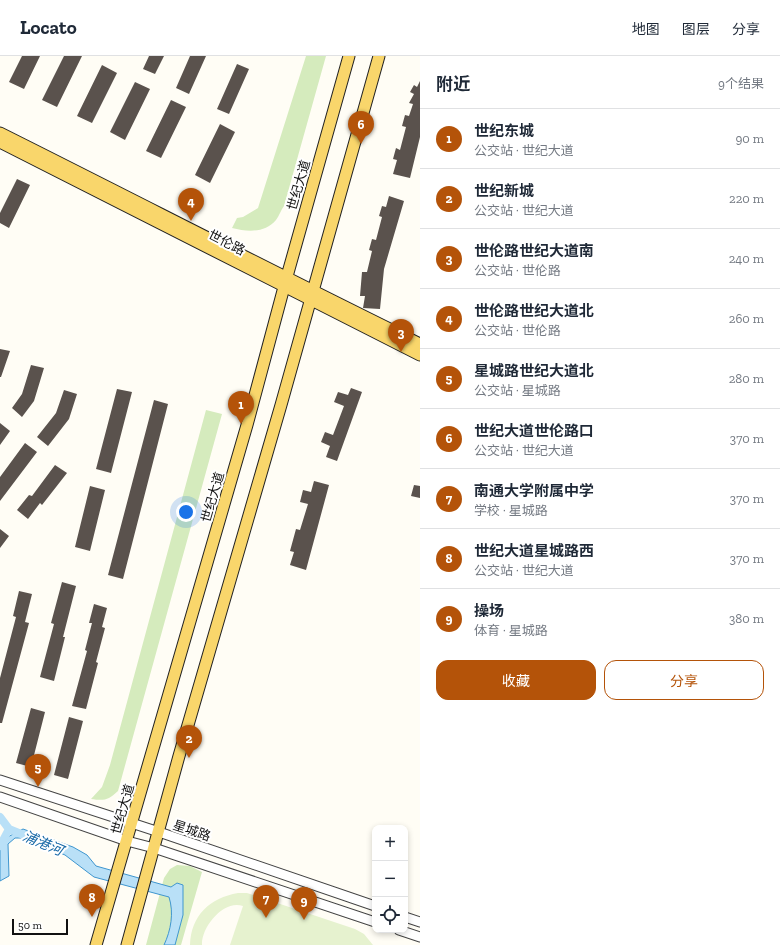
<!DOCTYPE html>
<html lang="zh">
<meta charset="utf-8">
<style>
:root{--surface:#fff;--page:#f2f2f3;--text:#1f2937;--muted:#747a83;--line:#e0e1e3;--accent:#b45309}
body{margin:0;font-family:"Zilla Slab","Noto Sans SC",serif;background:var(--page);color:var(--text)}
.controls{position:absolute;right:12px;bottom:12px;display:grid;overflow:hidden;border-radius:8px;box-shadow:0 2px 6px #0003}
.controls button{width:36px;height:36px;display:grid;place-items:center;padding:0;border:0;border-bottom:1px solid var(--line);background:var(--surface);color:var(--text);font:20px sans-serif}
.scale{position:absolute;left:12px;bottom:10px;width:56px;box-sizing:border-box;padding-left:4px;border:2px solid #111;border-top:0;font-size:11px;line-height:14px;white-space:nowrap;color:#111;-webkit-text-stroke:3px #fff;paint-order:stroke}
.you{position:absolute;left:186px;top:456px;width:14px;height:14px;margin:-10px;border:3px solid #fff;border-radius:50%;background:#1a73e8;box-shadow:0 0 0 6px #1a73e833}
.badge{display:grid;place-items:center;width:26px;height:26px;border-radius:50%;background:var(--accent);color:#fff;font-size:13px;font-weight:700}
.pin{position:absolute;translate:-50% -33px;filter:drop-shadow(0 1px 2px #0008)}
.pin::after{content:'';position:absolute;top:21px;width:14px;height:12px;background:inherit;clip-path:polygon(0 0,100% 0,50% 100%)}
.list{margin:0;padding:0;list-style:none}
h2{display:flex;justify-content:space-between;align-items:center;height:52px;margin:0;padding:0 16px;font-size:17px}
h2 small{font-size:13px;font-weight:400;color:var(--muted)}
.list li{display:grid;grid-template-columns:26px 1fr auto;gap:12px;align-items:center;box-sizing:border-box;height:60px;padding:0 16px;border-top:1px solid var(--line)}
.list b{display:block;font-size:15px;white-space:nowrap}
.list p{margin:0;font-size:13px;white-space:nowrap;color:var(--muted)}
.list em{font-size:13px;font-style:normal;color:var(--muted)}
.actions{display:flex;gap:8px;padding:12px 16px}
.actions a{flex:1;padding:9px 0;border:1px solid var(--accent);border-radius:12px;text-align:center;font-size:14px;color:var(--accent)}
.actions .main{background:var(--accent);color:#fff}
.icon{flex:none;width:22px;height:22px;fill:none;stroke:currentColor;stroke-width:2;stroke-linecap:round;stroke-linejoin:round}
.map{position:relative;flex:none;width:420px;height:889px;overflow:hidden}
header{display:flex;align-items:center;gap:24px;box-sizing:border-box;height:56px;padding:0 20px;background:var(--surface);border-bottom:1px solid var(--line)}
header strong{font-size:19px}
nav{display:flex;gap:22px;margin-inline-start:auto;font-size:14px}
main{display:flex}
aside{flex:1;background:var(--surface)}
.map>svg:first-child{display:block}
</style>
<header>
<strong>Locato</strong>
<nav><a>地图</a><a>图层</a><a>分享</a></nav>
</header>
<main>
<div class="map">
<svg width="420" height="889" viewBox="0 0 420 889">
<rect width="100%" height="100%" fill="#fffdf5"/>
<path fill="#d5ebbd" d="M306,0H326L284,150C281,154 279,160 276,164C265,177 248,176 232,172L237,162L243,161L258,152Z
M206,354L222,358L118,735C108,744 105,745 91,743L102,731L110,709Z
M177,809L190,810L202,816L181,889H146L164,822L170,813Z"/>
<path fill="#e6f2cf" d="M238,837H247L355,873L364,878L373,889H230L243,850C224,843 201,871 202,889H190C191,859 210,842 238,837Z"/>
<path fill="#b9e0f7" stroke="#3f96cf" d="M23,773L73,791L87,799L96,810L171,831L177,827L183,829V859L175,889H164C171,874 174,857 169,841L94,821L65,799L24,782H15L8,788L9,820L0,825V785Z"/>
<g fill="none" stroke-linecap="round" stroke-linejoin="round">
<path stroke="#b9e0f7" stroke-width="8" d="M0,761L9,773L26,780
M0,790L9,773"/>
</g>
<path fill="#5a524d" d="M22,0H40L24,33L9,26Z
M64,0H82L57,51L42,44Z
M149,0H164L155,18L143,13Z
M190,0H206L189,38L176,32Z
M237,8L249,13L229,58L217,53Z
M102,9L117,17L92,67L77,60Z
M420,25V81L410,122L393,118L397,104L393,103L396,92L400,94L406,71L402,70L405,59L409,60L413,48L409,47L414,38L410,36L414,29L417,31Z
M135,26L150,33L125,84L110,76Z
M171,44L186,51L161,102L146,95Z
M220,68L235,76L210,127L195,119Z
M17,123L30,129L9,172L0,167V157Z
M389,140L404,145L384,213L380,253L363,252L365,240H360L362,216H367L372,195L369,194L372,183L376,184L382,161L379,160L382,150L386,151Z
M0,293L10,295L1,321H0Z
M31,309L44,312L34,345L22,361L12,352L22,338Z
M351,332L362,336L337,405L326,401L330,390L321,386L325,376L333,379L344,350L334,346L338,336L348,339Z
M117,333L132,336L111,417L96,413Z
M64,334L77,338L69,363L48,390L37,381L56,357Z
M154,344L168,348L123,523L108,519Z
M0,367L10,375L0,389Z
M25,387L37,396L0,445V421Z
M55,409L67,417L42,449L40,447L28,463L17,454L29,439L32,440Z
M314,425L329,429L306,514L290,509L294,496L290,495L296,473L300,474L308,448L300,446L303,434L311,436Z
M414,429L420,430V442L411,440Z
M90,430L105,434L90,495L75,491Z
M0,473L9,480L0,492Z
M62,526L76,530L63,581H65L54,625L40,621L54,568L51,567Z
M19,535L32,538L25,566L29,567L2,667H0V622L16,561L13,560Z
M94,548L107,552L102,571L105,572L96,606L98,607L86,653L72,650L87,595L85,594L92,567H89Z
M31,652L45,656L31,711L16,707Z
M69,661L83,665L68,723L54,719Z"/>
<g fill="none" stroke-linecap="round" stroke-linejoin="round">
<g stroke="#444" stroke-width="11">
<path id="minor" d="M0,724L159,776L375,850
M0,741L127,785L154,792L375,866
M405,861L420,866
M399,874L420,881"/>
</g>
<g stroke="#222" stroke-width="13">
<path id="major" d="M0,77C140,147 279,219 420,288
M0,86L420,299
M96,889L247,369L284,231L349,0
M127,889L179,700L281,349L379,0"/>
</g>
<use href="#minor" stroke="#fff" stroke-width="9"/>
<use href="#major" stroke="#f9d66b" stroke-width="11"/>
</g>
<g text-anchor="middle" stroke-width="4" stroke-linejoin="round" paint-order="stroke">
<g font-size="13" fill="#111" stroke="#fff">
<text transform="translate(298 129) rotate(-74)" y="5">世纪大道</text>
<text transform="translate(227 186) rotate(27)" y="5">世伦路</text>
<text transform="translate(212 441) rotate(-74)" y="5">世纪大道</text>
<text transform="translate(122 753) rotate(-74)" y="5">世纪大道</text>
<text transform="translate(192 774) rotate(19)" y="5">星城路</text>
</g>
<g font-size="14" font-style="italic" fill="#1768a6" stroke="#fff">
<text transform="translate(43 787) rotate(23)" y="5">浦港河</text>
</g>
</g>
</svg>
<div class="controls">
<button>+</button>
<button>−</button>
<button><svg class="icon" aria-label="locate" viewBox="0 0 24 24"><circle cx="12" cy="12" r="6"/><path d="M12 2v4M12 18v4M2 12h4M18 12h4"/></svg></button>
</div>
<div class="scale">50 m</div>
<div class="you"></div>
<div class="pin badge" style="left:241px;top:368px">1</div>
<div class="pin badge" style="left:189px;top:702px">2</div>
<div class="pin badge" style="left:401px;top:296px">3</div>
<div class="pin badge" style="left:191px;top:165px">4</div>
<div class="pin badge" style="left:38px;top:731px">5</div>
<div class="pin badge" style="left:361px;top:88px">6</div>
<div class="pin badge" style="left:266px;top:862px">7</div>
<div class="pin badge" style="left:92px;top:861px">8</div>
<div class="pin badge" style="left:304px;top:864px">9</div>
</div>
<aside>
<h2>附近<small>9个结果</small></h2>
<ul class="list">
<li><span class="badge">1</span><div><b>世纪东城</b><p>公交站 · 世纪大道</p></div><em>90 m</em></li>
<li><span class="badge">2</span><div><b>世纪新城</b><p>公交站 · 世纪大道</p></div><em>220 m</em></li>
<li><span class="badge">3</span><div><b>世伦路世纪大道南</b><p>公交站 · 世伦路</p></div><em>240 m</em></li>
<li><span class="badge">4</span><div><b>世伦路世纪大道北</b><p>公交站 · 世伦路</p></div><em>260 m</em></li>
<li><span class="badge">5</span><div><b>星城路世纪大道北</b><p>公交站 · 星城路</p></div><em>280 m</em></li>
<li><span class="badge">6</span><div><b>世纪大道世伦路口</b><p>公交站 · 世纪大道</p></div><em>370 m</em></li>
<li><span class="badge">7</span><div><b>南通大学附属中学</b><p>学校 · 星城路</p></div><em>370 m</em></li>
<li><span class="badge">8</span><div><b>世纪大道星城路西</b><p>公交站 · 世纪大道</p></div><em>370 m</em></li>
<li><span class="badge">9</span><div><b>操场</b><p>体育 · 星城路</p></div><em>380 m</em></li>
</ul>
<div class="actions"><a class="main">收藏</a><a>分享</a></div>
</aside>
</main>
